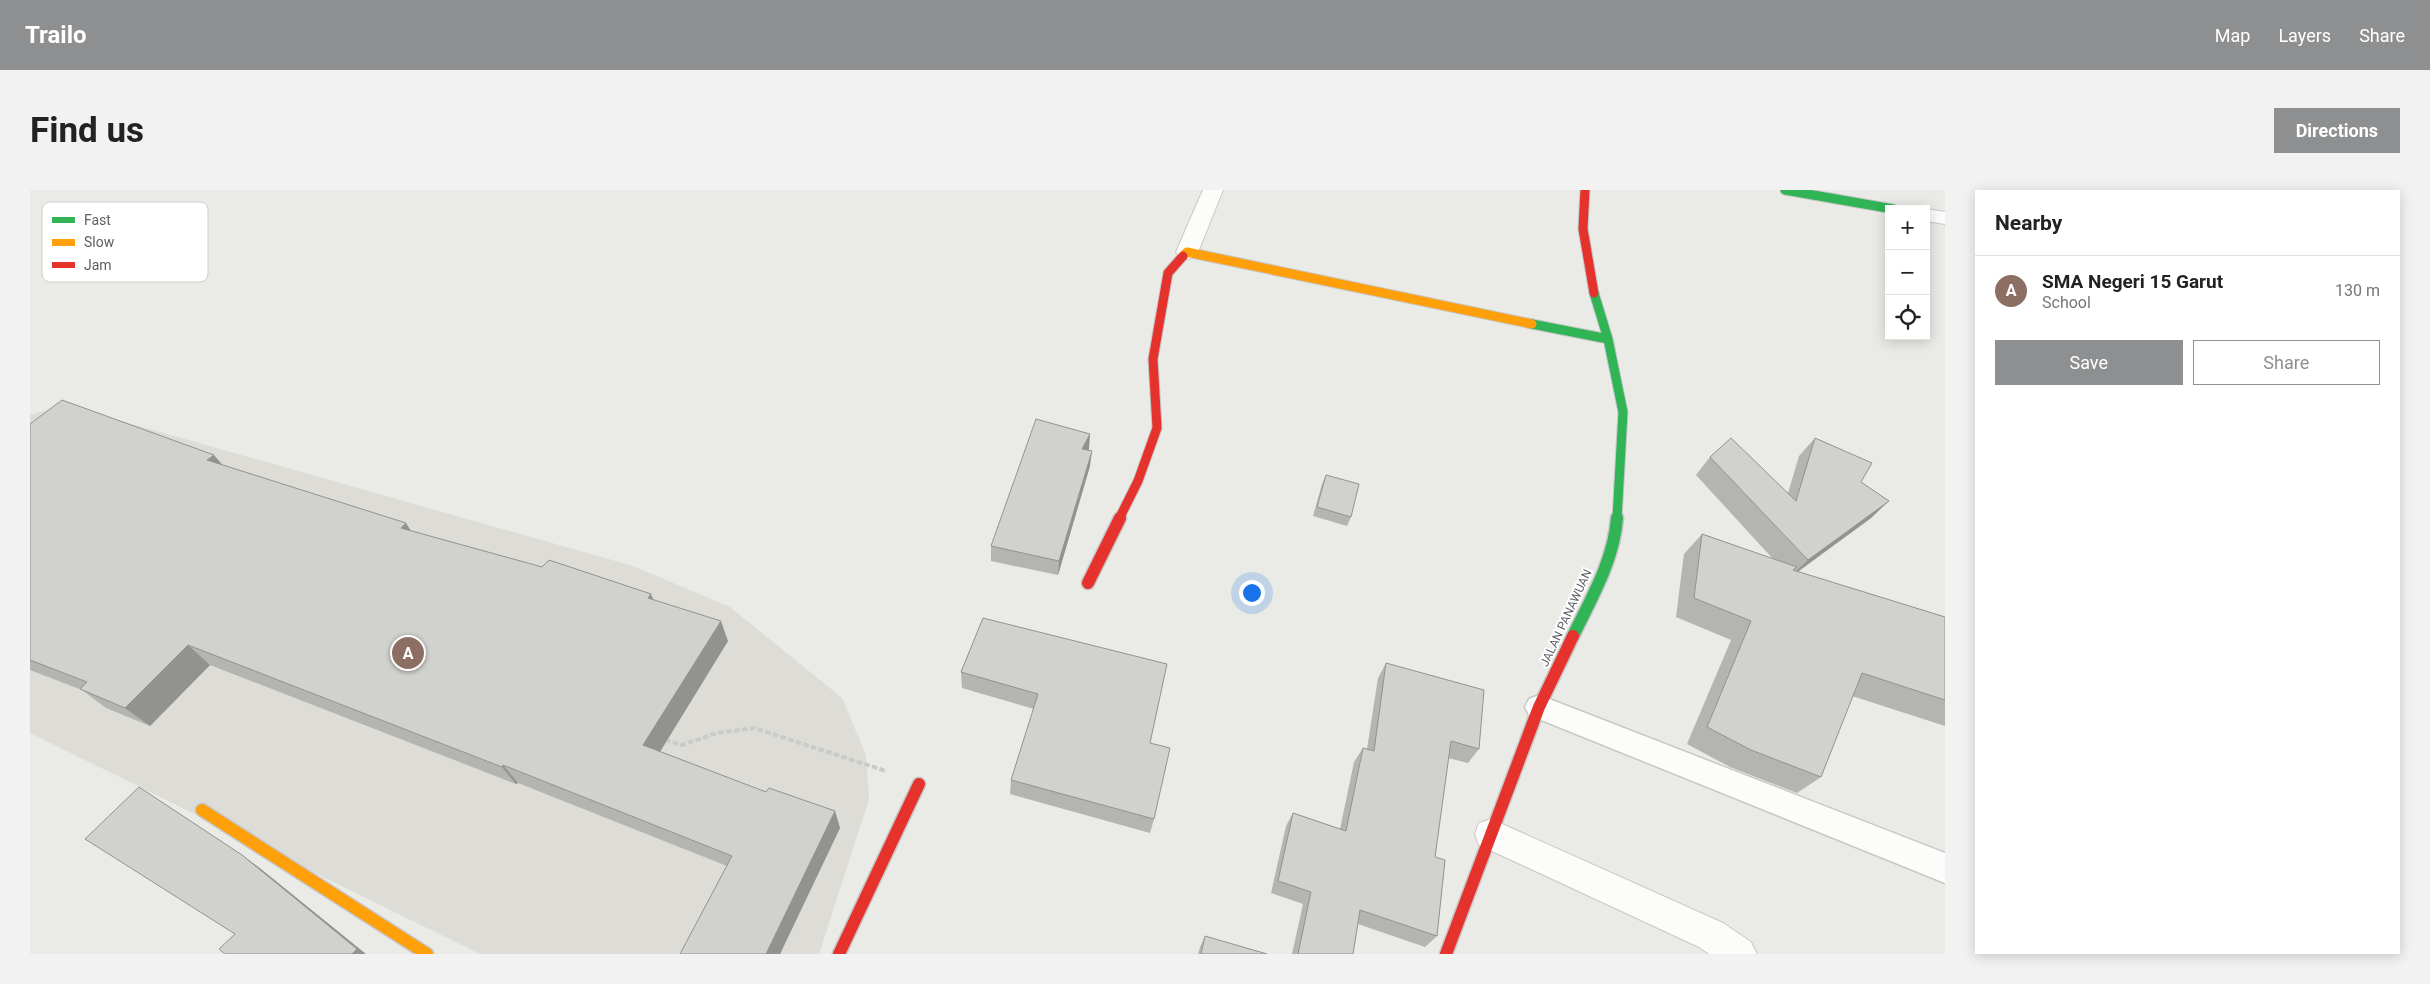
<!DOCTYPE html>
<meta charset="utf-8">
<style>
:root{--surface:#fff;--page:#f2f2f2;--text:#222;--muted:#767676;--line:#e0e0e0;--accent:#8e8f90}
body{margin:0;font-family:Roboto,sans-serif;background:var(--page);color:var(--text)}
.controls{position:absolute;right:15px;top:15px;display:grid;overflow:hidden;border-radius:0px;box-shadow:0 2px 12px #0003}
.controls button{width:45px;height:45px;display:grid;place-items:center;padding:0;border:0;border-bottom:1px solid var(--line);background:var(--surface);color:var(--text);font:25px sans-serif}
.you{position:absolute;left:1221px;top:402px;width:18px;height:18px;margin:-12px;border:4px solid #fff;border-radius:50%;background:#1a73e8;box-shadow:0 0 0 8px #1a73e833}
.badge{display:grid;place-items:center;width:32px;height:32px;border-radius:50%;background:var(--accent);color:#fff;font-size:16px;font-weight:700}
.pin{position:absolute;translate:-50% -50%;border:2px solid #fff;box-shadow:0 1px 5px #0006}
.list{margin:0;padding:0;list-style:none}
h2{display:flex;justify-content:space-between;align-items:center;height:65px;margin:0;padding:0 20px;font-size:21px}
h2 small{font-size:16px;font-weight:400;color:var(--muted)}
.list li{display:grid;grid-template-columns:32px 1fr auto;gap:15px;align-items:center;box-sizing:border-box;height:70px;padding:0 20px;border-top:1px solid var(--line)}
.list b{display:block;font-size:19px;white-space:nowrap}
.list p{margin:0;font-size:16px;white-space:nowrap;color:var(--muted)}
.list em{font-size:16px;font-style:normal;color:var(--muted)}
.actions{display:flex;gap:10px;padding:15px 20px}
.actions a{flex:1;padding:11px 0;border:1px solid var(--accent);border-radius:0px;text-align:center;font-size:18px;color:var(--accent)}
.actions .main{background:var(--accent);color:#fff}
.icon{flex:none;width:28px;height:28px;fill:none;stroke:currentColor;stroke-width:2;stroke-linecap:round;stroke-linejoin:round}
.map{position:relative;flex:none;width:1915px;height:764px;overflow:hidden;border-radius:0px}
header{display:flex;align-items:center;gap:30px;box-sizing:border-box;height:70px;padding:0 25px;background:var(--accent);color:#fff}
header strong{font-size:24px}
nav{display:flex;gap:28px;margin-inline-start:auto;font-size:18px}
.intro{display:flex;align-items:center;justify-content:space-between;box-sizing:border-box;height:120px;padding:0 30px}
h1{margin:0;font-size:35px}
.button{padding:12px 22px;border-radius:0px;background:var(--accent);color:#fff;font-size:18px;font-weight:700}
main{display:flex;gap:30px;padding:0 30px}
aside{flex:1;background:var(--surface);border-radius:0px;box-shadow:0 2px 12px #0003}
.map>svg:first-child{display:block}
</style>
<header>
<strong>Trailo</strong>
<nav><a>Map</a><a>Layers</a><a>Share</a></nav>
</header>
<div class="intro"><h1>Find us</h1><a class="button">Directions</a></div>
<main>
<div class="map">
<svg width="1915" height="764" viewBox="0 0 1915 764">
<rect width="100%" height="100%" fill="#eaeae6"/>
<path fill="#dddcd6" d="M35,215L603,376L700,417L812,508L836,565L839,609L789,764H450L0,543V225Z"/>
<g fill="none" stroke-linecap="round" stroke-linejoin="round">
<g stroke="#c8c8c7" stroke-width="3">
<path id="lane" d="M1509,505L1915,663V693L1499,525L1495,517L1499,509Z"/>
</g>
<g stroke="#c8c8c7" stroke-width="2">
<path id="street" d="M1173,0H1193L1168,62L1164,67L1157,69L1150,67L1146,62Z
M1896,19L1915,22V34L1896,31Z
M1461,629L1693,733L1721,752L1727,764H1679L1669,757L1449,655L1445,644L1449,633Z"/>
</g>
<g stroke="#c6c6c6" stroke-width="11">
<path id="fast-far1" d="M1755,0L1863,19
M1564,103L1578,149L1593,222L1587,329
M1502,134L1578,149"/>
</g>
<g stroke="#c6c6c6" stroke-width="15">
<path id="fast" d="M1543,446C1561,409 1584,370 1587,328"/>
</g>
<g stroke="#c6c6c6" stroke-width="11">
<path id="slow-far1" d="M1153,66L1157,62L1502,134"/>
</g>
<g stroke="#c6c6c6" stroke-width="15">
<path id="slow" d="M172,620L397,764"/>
</g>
<g stroke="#c6c6c6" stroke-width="11">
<path id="jam-far1" d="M1555,0L1553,39L1564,103
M1089,329L1108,291L1127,238L1123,169L1138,83L1153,66"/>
</g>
<g stroke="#c6c6c6" stroke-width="15">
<path id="jam" d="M1058,393L1090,328
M809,764L889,594
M1416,764L1509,517L1543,446"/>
</g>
<path stroke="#c9cbc9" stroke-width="4" stroke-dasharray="5.5 2.5" stroke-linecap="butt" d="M635,550L652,555L687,543L724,538L856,581"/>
<use href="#lane" fill="#fcfcfb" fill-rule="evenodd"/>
<use href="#street" fill="#fcfcfb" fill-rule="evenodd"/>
<use href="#fast-far1" stroke="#30b455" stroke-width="9"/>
<use href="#fast" stroke="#30b455" stroke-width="12"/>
<use href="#slow-far1" stroke="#ff9f0a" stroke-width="9"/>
<use href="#slow" stroke="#ff9f0a" stroke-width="12"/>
<use href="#jam-far1" stroke="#e5322d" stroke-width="9"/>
<use href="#jam" stroke="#e5322d" stroke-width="12"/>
</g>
<path fill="#b4b4b1" d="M0,234L192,275L381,341L623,410L698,451L630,562L736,602L805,621L810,638L750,764H650L697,676L488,593L486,594L180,475L120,536L76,518L52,500L0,480Z
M1060,244L1058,260L1060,276L1028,385L961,371V356Z
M1785,248L1831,292L1841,328L1768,382L1915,427V536L1822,506L1791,587L1767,603L1700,577L1657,554L1701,450L1646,427L1654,364L1672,344L1743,369L1666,285L1680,267L1758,303L1769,266Z
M1296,285L1321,327L1317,336L1283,326L1292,294Z
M953,428L1120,553L1124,629L1120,643L980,604L981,590L1004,519L932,498L931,482Z
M1356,473L1449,559L1438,573L1418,568L1405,667L1407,746L1395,757L1328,734L1323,764H1262L1273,714L1241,703L1256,636L1263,623L1310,639L1324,572L1333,558L1337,559L1348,488Z
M1175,746L1237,764H1168L1170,757Z"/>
<path fill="#929290" d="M1060,244L1059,259L1051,274L1052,259Z
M1062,261L1060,276L1028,385L1029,371Z
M184,265L202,286L177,270Z
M1859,311L1841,328L1760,387L1778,370Z
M376,333L390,355L371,338Z
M621,404L630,425L618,408Z
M691,431L698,451L623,573L613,555Z
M158,455L180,475L120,536L95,518Z
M473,575L488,593L486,594L472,577Z
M805,621L810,638L750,764H736Z
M212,665L231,679L336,764H322Z"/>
<path fill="#d1d1ce" stroke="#929290" d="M32,210L184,265L177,270L376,333L371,338L512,377L519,370L621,404L618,408L691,431L613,555L736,602L739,598L805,621L736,764H650L702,666L473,575L472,577L158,455L95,518L50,499L57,492L0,470V234Z
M1006,229L1060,244L1052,259L1062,261L1029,371L961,356Z
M1701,248L1766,311L1785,248L1842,273L1831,292L1859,311L1778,370L1680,267Z
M1296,285L1329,294L1321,327L1287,317Z
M1672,344L1767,377L1763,380L1915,427V510L1832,483L1791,587L1721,560L1677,537L1721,431L1664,408Z
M953,428L1137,474L1120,553L1140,558L1124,629L981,590L1008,504L931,482Z
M1356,473L1454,500L1449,559L1421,551L1405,667L1415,670L1407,746L1330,720L1323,764H1268L1281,702L1248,691L1263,623L1316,641L1333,558L1344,561Z
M109,597L212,665L327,759L322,764H195L189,759L205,744L55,649Z
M1175,746L1237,764H1171Z"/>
<g text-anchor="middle" stroke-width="4" stroke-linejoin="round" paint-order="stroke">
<g font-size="12" fill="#5c5e62" stroke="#fff">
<text transform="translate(1536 428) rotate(-65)" y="4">JALAN PANAWUAN</text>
</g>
</g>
<rect x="12" y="12" width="166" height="80" rx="8" fill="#fff" stroke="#cecfd0" stroke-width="1"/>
<rect x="22" y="27" width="23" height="6" fill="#30b455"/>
<rect x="22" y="49" width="23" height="7" fill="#ff9f0a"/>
<rect x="22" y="72" width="23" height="6" fill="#e5322d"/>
<g font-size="14" fill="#5c5e62">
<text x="54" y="35">Fast</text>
<text x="54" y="57">Slow</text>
<text x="54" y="80">Jam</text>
</g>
</svg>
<div class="controls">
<button>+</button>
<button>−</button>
<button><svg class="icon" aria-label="locate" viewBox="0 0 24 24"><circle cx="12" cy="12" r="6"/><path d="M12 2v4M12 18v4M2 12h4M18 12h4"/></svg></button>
</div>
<div class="you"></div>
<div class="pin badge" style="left:378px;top:463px;background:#8d6e63">A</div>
</div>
<aside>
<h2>Nearby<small></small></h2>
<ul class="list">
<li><span class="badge" style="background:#8d6e63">A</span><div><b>SMA Negeri 15 Garut</b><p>School</p></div><em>130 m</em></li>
</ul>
<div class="actions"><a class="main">Save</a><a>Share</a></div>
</aside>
</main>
